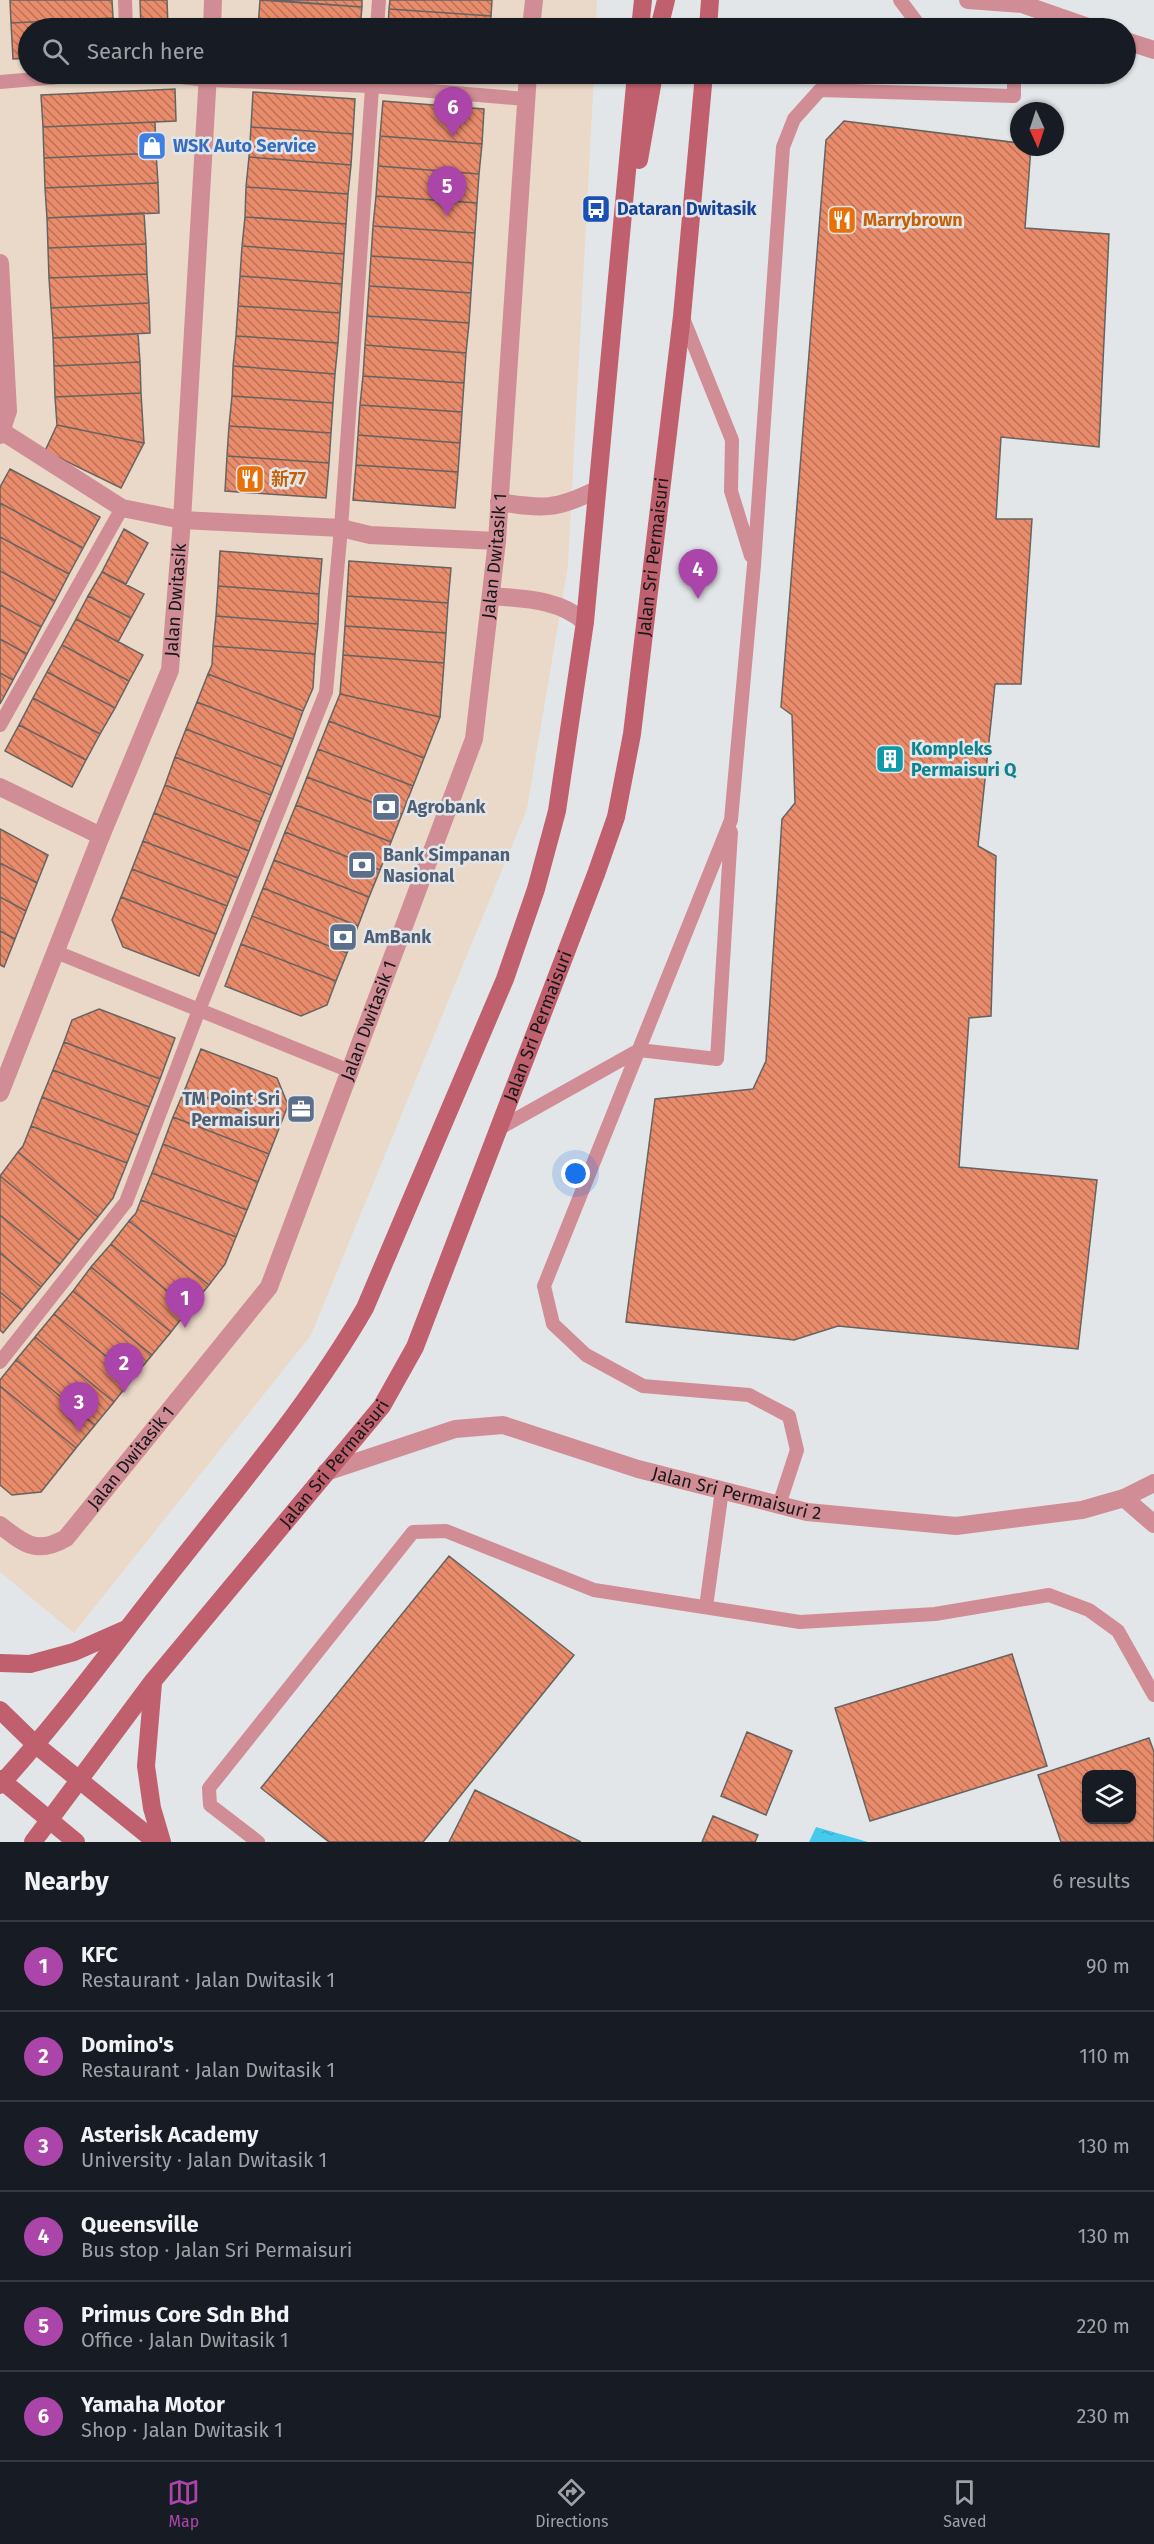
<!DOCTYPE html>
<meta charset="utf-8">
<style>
:root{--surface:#171b24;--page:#242831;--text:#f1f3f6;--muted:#9ea1a6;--line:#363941;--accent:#ac45a9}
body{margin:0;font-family:"Fira Sans","Noto Sans SC",sans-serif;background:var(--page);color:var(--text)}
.controls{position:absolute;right:18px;bottom:18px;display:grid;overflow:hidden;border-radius:12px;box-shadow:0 2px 4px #0004}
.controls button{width:54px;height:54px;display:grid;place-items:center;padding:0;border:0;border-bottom:2px solid var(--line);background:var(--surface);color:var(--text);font:30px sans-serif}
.compass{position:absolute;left:1010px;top:102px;width:54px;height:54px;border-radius:50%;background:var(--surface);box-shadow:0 2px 4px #0004;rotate:177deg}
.you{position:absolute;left:576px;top:1174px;width:21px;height:21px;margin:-15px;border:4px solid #fff;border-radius:50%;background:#1a73e8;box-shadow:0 0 0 9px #1a73e833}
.badge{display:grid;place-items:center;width:39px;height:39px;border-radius:50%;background:var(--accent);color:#fff;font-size:20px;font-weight:700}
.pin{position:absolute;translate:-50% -50px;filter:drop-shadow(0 2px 3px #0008)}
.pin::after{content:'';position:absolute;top:32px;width:21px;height:18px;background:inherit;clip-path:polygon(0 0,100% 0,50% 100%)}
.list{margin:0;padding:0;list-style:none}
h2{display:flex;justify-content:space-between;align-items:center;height:78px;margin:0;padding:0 24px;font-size:26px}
h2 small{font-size:20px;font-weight:400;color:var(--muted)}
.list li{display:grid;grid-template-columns:39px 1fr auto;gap:18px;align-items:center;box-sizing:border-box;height:90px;padding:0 24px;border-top:2px solid var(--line)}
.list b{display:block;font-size:22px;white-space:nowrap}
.list p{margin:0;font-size:20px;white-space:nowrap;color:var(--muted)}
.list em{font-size:20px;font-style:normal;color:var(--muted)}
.icon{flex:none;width:33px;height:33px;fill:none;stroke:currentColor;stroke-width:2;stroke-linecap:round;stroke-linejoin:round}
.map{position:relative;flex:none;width:1154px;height:1842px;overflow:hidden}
.search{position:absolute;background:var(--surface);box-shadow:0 2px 4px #0004;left:18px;right:18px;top:18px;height:66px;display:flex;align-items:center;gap:15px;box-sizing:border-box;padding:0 21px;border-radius:33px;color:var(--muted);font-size:22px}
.sheet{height:618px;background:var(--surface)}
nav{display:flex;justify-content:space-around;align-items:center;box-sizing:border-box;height:84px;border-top:2px solid var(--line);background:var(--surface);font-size:16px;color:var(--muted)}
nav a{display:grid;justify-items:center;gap:3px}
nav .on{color:var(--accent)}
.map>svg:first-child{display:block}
</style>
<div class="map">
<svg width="1154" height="1842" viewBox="0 0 1154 1842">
<defs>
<pattern id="water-ripples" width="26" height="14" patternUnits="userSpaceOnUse" patternTransform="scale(1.5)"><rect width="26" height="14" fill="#45caec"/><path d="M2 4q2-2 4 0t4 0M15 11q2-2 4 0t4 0" fill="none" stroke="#3cadca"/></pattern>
<pattern id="building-back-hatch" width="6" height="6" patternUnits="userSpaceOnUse" patternTransform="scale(1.5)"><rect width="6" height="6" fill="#e98c6b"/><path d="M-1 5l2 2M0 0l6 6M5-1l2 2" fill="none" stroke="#bc7157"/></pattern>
</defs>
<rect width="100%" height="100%" fill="#e3e6e8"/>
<path fill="#ead8c8" d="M0,0H597L596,28H28V74H594L568,565L527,809L311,1335L74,1633L0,1572Z"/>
<path fill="url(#water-ripples)" d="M816,1827L868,1842H809Z"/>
<path fill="url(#building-back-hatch)" stroke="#666362" stroke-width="1.5" fill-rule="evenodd" d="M10,0H112L113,18L11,23Z
M140,0H167L168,28H141Z
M260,0L362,7L360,28H258Z
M270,0H362V7Z
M390,0H492L491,16L389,9Z
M389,9L491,16L490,28H388Z
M113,18V28H28V58L13,59L11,23Z
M384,74H487L486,81Z
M175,89L176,121L43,127L41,95Z
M253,92L355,99L353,134L251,127Z
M383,101L484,109L482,144L380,136Z
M844,121L1019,143V147H1031L1025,228L1109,234L1099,447L1001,437L996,519H1032L1021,684H995L978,846L996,856L991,1016L969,1018L959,1167L1097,1180L1078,1349L838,1326L794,1340L626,1322L655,1099L753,1089L766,1061L782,819L795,803L792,715L781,707L826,140Z
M155,122L156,153L44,158L43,127Z
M251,127L353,134L351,165L249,157Z
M380,136L482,144L479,174L378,166Z
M156,153L158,183L45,188L44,158Z
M249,157L351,165L348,194L246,187Z
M378,166L479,174L477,203L376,196Z
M158,183L159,213L47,218L45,188Z
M246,187L348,194L346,224L245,217Z
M376,196L477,203L475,233L373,226Z
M144,213L146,244L48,248L47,218Z
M245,217L346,224L344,254L242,246Z
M373,226L475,233L473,263L371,256Z
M146,244L147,274L49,278L48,248Z
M242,246L344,254L342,284L240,276Z
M371,256L473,263L471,293L369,286Z
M147,274L149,303L51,308L49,278Z
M240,276L342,284L340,313L238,306Z
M369,286L471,293L469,323L367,316Z
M149,303L150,333L53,338L51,308Z
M238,306L340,313L338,343L236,336Z
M367,316L469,323L466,353L365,345Z
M138,334L140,362L54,366L53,338Z
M236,336L338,343L335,374L233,366Z
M365,345L466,353L464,383L363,376Z
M140,362L141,393L55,397L54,366Z
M233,366L335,374L333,403L232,396Z
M363,376L464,383L462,412L360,405Z
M141,393L144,443L57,425L55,397Z
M232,396L333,403L331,433L229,426Z
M360,405L462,412L460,443L358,435Z
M57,425L144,443L121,488L45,451Z
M229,426L331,433L329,463L227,456Z
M358,435L460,443L458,472L356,465Z
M227,456L329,463L326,498L225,491Z
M356,465L458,472L455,508L353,500Z
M10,469L100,517L83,548L0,503V487Z
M0,503L83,548L69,574L0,537Z
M124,529L148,543L126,584L102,572Z
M0,537L69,574L55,601L0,571Z
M220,551L322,559L319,594L218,586Z
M349,561L451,568L448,603L347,596Z
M0,571L55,601L41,627L0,605Z
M102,572L144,594L131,618L88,596Z
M218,586L319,594L318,624L216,616Z
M88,596L131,618L118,642L76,619Z
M347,596L448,603L446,633L345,626Z
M0,605L41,627L27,654L0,639Z
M216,616L318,624L315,654L213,646Z
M76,619L143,655L129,681L62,645Z
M345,626L446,633L444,663L343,655Z
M0,639L27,654L13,680L0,673Z
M62,645L129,681L115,708L47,672Z
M213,646L315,654L313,688L303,711L208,674L212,665Z
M343,655L444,663L440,717L340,694Z
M47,672L115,708L100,734L33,698Z
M0,673L13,680L0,704Z
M208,674L303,711L293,739L197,702Z
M340,694L440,717L424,758L329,721Z
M33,698L100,734L86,760L19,725Z
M197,702L293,739L282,767L186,729Z
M329,721L424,758L413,786L318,749Z
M19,725L86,760L72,787L5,751Z
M186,729L282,767L271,795L175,757Z
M318,749L413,786L402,814L307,777Z
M175,757L271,795L260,822L165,785Z
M307,777L402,814L391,842L296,805Z
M165,785L260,822L249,851L154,813Z
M296,805L391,842L380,870L285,832Z
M154,813L249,851L238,878L143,841Z
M0,829L48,855L37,883L0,863Z
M285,832L380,870L369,897L274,860Z
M143,841L238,878L227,906L132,869Z
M274,860L369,897L358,926L263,888Z
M0,863L37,883L26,911L0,897Z
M132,869L227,906L216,934L121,897Z
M263,888L358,926L347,953L252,916Z
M0,897L26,911L15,939L0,931Z
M121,897L216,934L199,976L123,947L112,920Z
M252,916L347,953L336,981L241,944Z
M0,931L15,939L4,967L0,965Z
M241,944L336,981L327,1005L301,1016L225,986Z
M99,1009L175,1038L160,1079L64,1042L72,1020Z
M64,1042L160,1079L149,1107L53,1070Z
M201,1049L277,1078L288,1105L280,1126L185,1089Z
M53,1070L149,1107L138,1135L42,1097Z
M185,1089L280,1126L269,1154L173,1117Z
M42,1097L138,1135L127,1163L31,1126Z
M173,1117L269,1154L258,1182L163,1144Z
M31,1126L127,1163L113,1198L98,1217L18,1152L23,1146Z
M163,1144L258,1182L247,1210L152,1173Z
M18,1152L98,1217L79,1240L0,1176Z
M152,1173L247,1210L236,1237L141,1200Z
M0,1176L79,1240L60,1264L0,1215Z
M141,1200L236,1237L225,1264L209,1285L129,1221L136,1213Z
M0,1215L60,1264L41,1287L0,1253Z
M129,1221L209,1285L189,1309L111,1244Z
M111,1244L189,1309L171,1332L91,1267Z
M0,1253L41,1287L22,1310L0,1292Z
M91,1267L171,1332L152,1355L73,1291Z
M73,1291L152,1355L133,1378L54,1314Z
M0,1292L22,1310L3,1333L0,1330Z
M54,1314L133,1378L114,1402L35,1337Z
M35,1337L114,1402L95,1425L16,1360Z
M16,1360L95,1425L76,1448L0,1386V1380Z
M0,1386L76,1448L41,1492L12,1495L0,1485Z
M449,1556L574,1655L423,1842H329L261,1788Z
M1012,1654L1047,1766L870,1821L835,1708Z
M747,1732L792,1751L766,1815L721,1796Z
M1149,1738L1154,1752V1842H1061L1038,1775ZM1086,1774H1132V1820H1086Z
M475,1790L581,1842H449Z
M713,1816L758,1835L755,1842H702Z"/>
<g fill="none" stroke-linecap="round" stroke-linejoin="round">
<path stroke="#d08d95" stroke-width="14" d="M125,0L126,28
M900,0L921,28
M377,28L379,0
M153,74L208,80L372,86L526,99
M0,82L94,74
M683,318L732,440L731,491L751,556
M0,725L122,508
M56,952L350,1071
M500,1128L639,1050L717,1059L731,832
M0,1362L126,1202L199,1010L326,692L341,528L373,74
M779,1505L797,1450L789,1416L749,1395L643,1386L586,1355L553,1324L544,1286L731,820L754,565L783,147L794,119L820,90L1014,96V74
M706,1607L722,1490
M258,1842L210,1805L209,1788L413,1532L446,1531L594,1590L800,1622L935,1614L1049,1595L1089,1610L1118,1631L1154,1695"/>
<g stroke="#d08d95" stroke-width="18">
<path d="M968,0L1022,4L1091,28"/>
<path d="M212,28L213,0"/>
<path d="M531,28L534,0"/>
<path d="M1126,41L1154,50"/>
<path d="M0,263L8,411L0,435"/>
<path d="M0,430L122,508L182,520L341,528L370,535L497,541"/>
<path d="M499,502C542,509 556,510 596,490"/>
<path d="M492,596C525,599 559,599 585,622"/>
<path d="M0,787L101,836"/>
<path id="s1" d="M0,1093L101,836L170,670L182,520L208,74"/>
<path id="s2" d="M326,1472L455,1429L503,1425L638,1469L807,1512L956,1526L1082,1510L1124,1498L1154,1483"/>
<path d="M1124,1498L1154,1524"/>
<path id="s3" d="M0,1525C24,1544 37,1555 66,1538L269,1287L474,739L497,541L528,74"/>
</g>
<g stroke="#c0606e" stroke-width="18">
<path d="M640,28L643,0"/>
<path d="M659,28L666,0"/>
<path d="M708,28L710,0"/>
<path d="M639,160L654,74"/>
<path d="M0,1663L30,1664L74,1652L124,1630"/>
<path d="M153,1683L146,1766L152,1808L162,1842"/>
<path d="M0,1710L36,1745L156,1842"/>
<path d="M0,1779L76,1842"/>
<path d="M0,1785C64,1715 118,1639 177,1565C243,1481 312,1400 365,1308L505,979L536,889L557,811L585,622L636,74"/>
<path id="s4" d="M33,1842L153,1681L382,1406L415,1347L596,874L616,817L632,734L682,316L704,74"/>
</g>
</g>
<defs>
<g id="shop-square" transform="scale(1.5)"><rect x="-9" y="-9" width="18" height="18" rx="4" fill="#3f7fe0" stroke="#e3e6e8"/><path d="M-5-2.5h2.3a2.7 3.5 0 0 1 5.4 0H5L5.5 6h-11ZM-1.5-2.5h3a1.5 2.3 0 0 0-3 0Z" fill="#fff"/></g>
<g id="bus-square" transform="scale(1.5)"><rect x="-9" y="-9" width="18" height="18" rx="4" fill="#1a4fb4" stroke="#e3e6e8"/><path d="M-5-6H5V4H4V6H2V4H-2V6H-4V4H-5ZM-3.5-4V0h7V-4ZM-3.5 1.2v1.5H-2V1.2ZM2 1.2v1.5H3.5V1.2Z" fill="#fff"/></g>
<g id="restaurant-square" transform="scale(1.5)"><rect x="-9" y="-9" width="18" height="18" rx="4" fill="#e8710a" stroke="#e3e6e8"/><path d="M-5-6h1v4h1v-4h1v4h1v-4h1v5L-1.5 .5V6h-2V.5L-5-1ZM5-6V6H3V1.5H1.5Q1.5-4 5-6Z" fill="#fff"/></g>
<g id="building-square" transform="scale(1.5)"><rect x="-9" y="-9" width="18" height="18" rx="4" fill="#0f9aa8" stroke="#e3e6e8"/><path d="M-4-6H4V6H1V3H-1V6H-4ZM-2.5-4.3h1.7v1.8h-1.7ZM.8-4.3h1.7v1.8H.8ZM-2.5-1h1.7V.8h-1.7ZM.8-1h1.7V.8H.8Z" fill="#fff"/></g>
<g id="bank-square" transform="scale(1.5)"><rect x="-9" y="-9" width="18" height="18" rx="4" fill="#5c6f8a" stroke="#e3e6e8"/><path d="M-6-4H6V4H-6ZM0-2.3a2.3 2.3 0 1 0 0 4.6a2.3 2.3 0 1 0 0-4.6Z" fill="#fff"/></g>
<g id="office-square" transform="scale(1.5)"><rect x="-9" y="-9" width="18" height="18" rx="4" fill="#5c6f8a" stroke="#e3e6e8"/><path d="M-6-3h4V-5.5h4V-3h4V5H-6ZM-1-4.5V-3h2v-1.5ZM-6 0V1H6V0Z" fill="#fff"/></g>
</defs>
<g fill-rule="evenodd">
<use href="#shop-square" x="152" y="146"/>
<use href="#bus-square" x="596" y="209"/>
<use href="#restaurant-square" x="842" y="220"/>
<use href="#restaurant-square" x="250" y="479"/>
<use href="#building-square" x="890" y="759"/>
<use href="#bank-square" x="386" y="807"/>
<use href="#bank-square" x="362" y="865"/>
<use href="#bank-square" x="343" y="937"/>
<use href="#office-square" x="301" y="1109"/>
</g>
<g text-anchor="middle" stroke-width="5" stroke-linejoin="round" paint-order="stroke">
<g font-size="18" font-weight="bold" fill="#366cbe" stroke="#e3e6e8" text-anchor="start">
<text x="173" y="152">WSK Auto Service</text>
</g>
<g font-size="18" font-weight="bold" fill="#164399" stroke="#e3e6e8" text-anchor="start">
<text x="617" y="215">Dataran Dwitasik</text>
</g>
<g font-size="18" font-weight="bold" fill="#c56008" stroke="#e3e6e8" text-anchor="start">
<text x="863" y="226">Marrybrown</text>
<text x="271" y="485">新77</text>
</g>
<g font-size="18" fill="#161718" stroke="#e3e6e8">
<text dy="6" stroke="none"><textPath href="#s3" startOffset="1166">Jalan Dwitasik 1</textPath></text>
<text dy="6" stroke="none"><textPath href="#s4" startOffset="1456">Jalan Sri Permaisuri</textPath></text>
<text dy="6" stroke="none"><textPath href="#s1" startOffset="526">Jalan Dwitasik</textPath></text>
<text dy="6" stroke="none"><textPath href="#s3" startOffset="681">Jalan Dwitasik 1</textPath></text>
<text dy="6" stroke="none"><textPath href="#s4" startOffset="970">Jalan Sri Permaisuri</textPath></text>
<text dy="6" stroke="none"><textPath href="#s3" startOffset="177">Jalan Dwitasik 1</textPath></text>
<text dy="6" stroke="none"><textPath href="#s4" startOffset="484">Jalan Sri Permaisuri</textPath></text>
<text dy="6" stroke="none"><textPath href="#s2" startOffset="428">Jalan Sri Permaisuri 2</textPath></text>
</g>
<g font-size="18" font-weight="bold" fill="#0d838f" stroke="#e3e6e8" text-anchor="start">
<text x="911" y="755">Kompleks<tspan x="911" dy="21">Permaisuri Q</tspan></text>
</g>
<g font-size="18" font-weight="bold" fill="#4e5e75" stroke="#e3e6e8" text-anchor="start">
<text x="407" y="813">Agrobank</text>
<text x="383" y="861">Bank Simpanan<tspan x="383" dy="21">Nasional</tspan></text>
<text x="364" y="943">AmBank</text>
<text x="280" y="1105" text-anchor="end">TM Point Sri<tspan x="280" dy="21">Permaisuri</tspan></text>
</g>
</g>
</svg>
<div class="controls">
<button><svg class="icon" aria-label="layers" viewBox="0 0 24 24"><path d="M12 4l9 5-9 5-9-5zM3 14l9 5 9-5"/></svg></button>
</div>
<svg class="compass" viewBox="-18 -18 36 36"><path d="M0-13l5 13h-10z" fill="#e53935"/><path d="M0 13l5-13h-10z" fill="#9ea1a6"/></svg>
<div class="you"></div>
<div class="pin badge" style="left:185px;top:1328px">1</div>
<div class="pin badge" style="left:124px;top:1393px">2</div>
<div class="pin badge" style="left:79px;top:1432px">3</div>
<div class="pin badge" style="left:698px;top:599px">4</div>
<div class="pin badge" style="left:447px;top:216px">5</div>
<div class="pin badge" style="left:453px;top:137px">6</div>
<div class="search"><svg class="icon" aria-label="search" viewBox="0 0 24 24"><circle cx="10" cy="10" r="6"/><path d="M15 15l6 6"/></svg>Search here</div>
</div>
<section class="sheet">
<h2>Nearby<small>6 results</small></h2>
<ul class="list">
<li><span class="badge">1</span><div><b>KFC</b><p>Restaurant · Jalan Dwitasik 1</p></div><em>90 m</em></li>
<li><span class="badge">2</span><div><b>Domino's</b><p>Restaurant · Jalan Dwitasik 1</p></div><em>110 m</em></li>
<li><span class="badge">3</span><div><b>Asterisk Academy</b><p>University · Jalan Dwitasik 1</p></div><em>130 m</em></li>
<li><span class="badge">4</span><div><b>Queensville</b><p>Bus stop · Jalan Sri Permaisuri</p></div><em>130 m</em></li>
<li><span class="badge">5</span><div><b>Primus Core Sdn Bhd</b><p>Office · Jalan Dwitasik 1</p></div><em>220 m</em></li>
<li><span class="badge">6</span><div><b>Yamaha Motor</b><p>Shop · Jalan Dwitasik 1</p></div><em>230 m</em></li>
</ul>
</section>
<nav>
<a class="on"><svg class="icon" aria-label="map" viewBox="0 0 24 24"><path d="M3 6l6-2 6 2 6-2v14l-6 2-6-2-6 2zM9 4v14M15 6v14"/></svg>Map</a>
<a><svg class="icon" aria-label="directions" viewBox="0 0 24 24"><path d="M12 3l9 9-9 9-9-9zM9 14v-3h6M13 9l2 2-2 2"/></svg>Directions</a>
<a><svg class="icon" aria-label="saved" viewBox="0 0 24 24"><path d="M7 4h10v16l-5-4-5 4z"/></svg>Saved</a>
</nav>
